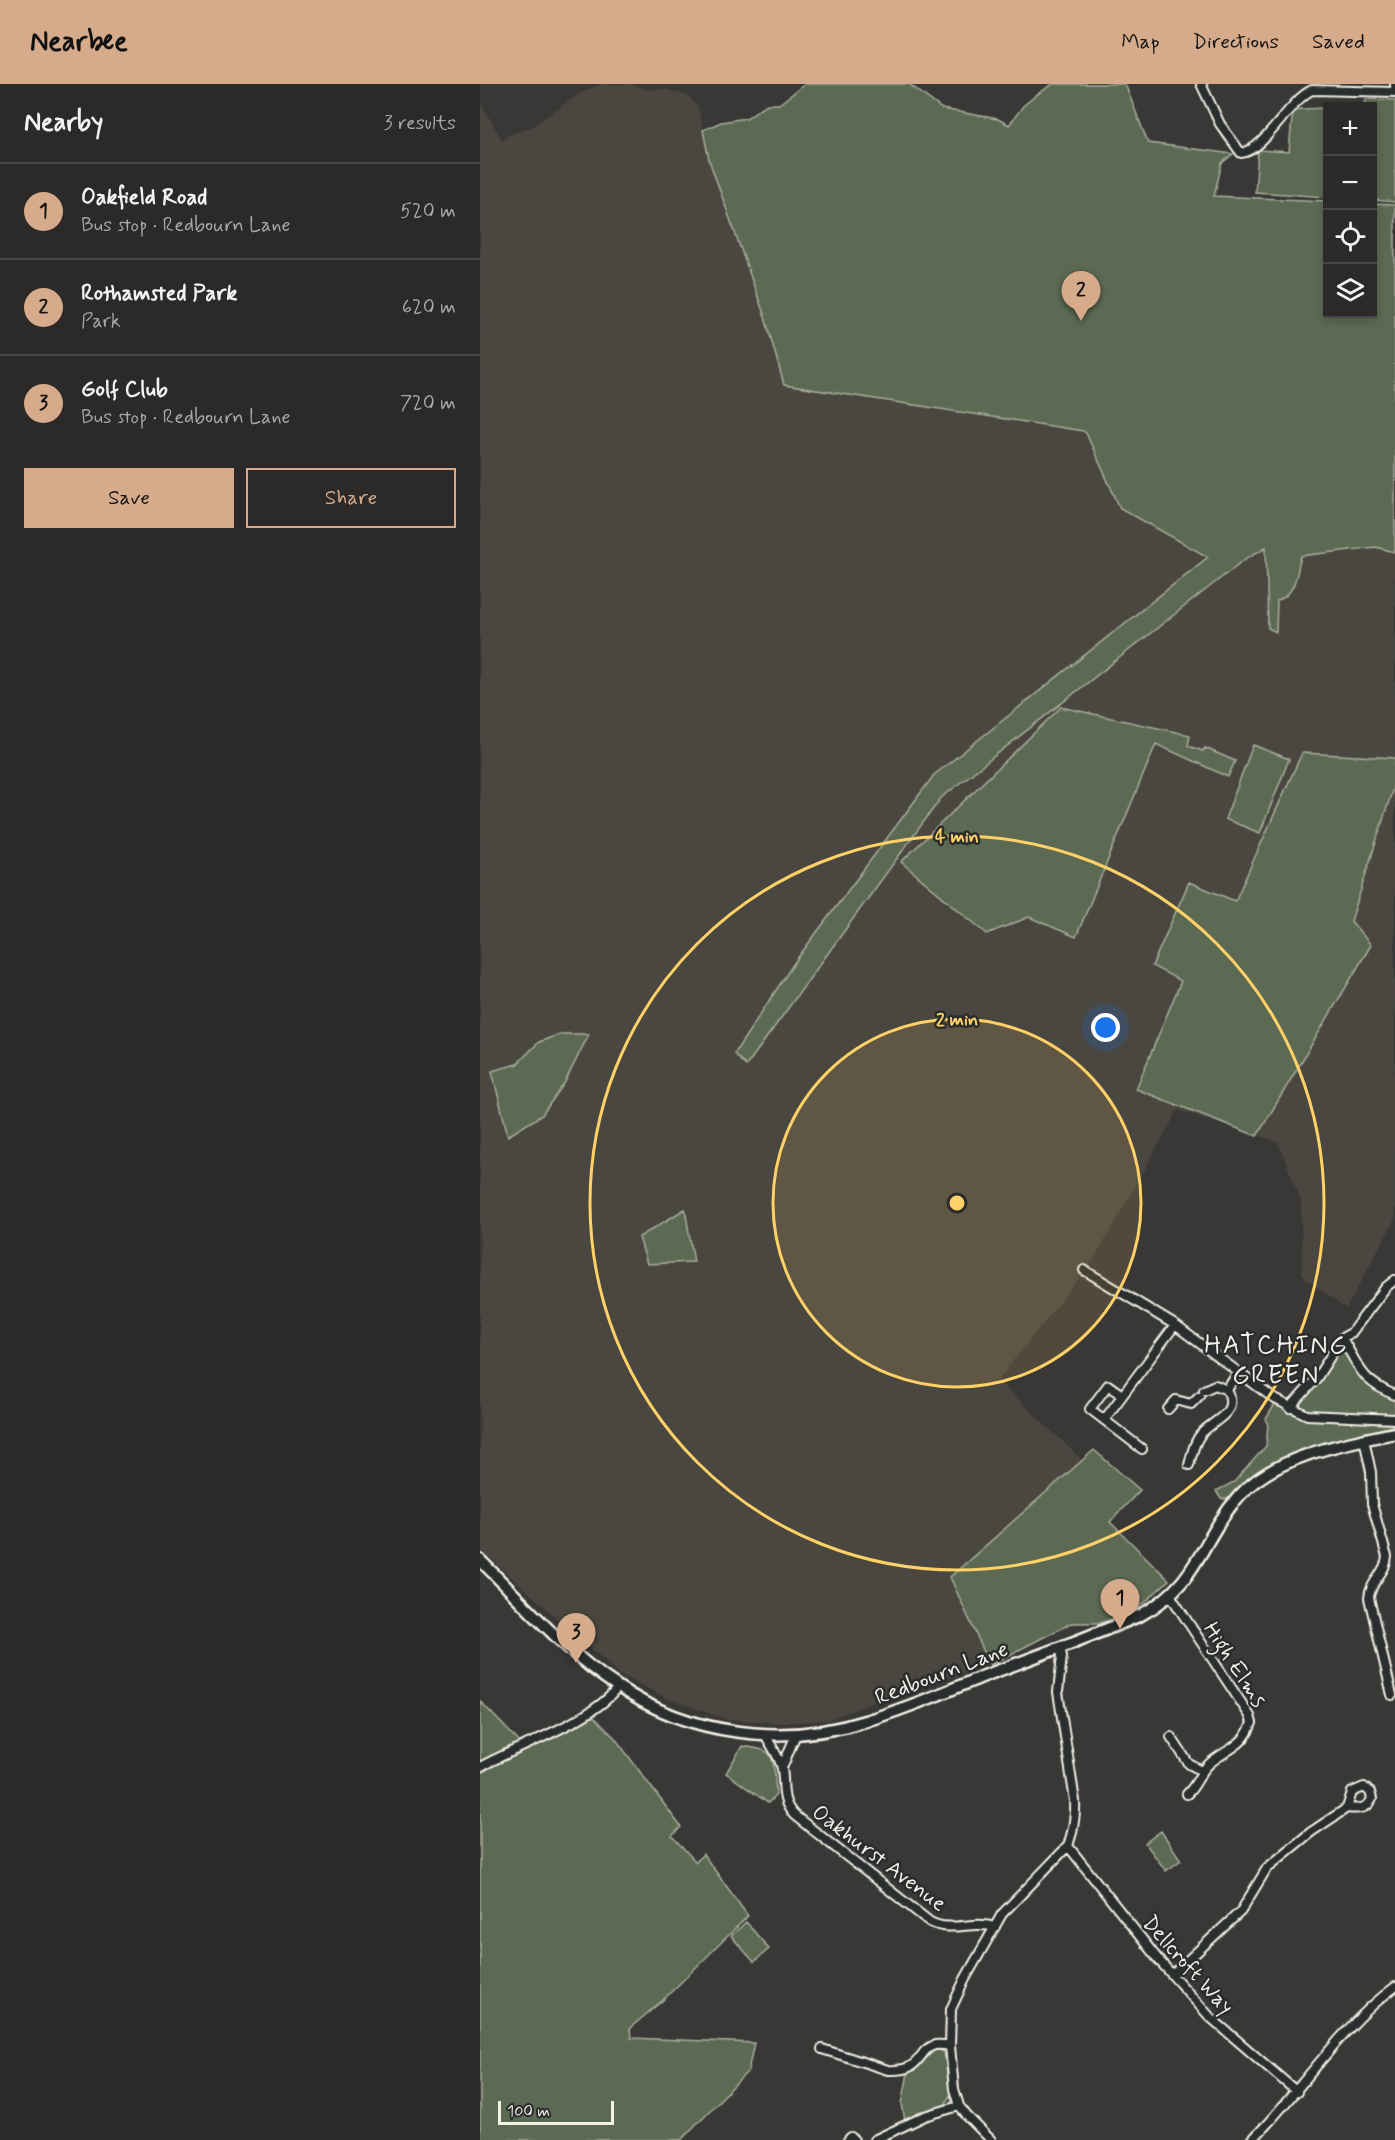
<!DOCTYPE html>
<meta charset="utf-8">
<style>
:root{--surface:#2b2a29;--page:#333231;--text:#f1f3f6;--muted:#a6a7a8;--line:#474646;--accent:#d6ab8b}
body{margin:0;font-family:Mynerve,sans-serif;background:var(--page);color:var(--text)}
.controls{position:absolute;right:18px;top:18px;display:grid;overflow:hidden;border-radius:0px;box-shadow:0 3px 9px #0003}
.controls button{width:54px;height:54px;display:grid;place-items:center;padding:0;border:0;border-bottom:2px solid var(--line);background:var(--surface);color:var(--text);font:30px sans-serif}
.scale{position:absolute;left:18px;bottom:15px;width:116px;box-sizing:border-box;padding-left:6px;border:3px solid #f4f1e8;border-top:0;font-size:16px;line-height:21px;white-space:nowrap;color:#f4f1e8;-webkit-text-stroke:4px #2a2d2e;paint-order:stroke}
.you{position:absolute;left:626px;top:944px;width:21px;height:21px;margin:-15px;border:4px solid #fff;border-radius:50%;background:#1a73e8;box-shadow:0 0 0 9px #1a73e833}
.badge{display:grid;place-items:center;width:39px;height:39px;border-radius:50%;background:var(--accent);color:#111;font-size:20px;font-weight:700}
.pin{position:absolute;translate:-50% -50px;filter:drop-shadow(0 2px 3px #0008)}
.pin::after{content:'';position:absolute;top:32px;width:21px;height:18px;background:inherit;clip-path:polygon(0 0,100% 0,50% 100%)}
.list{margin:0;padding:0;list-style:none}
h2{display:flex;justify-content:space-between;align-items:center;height:78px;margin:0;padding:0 24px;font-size:26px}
h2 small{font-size:20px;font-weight:400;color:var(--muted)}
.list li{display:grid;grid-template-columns:39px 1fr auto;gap:18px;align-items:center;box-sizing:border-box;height:96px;padding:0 24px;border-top:2px solid var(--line)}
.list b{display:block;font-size:22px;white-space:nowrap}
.list p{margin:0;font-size:20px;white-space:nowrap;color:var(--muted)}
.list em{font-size:20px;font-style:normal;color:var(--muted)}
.actions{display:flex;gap:12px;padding:18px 24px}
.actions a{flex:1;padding:14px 0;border:2px solid var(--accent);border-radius:0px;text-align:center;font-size:21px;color:var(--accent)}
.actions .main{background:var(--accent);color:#111}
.icon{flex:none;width:33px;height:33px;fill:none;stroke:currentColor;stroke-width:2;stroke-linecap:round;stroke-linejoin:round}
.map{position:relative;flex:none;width:915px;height:2056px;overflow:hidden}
header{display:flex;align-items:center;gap:36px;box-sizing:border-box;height:84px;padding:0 30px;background:var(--accent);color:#111}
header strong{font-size:28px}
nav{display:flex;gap:33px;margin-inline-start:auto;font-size:21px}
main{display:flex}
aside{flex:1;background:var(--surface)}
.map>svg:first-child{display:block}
</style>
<header>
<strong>Nearbee</strong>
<nav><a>Map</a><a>Directions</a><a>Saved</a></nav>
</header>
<main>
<aside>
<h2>Nearby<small>3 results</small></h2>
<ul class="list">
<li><span class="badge">1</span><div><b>Oakfield Road</b><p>Bus stop · Redbourn Lane</p></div><em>520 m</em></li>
<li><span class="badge">2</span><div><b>Rothamsted Park</b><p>Park</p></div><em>620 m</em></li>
<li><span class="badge">3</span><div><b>Golf Club</b><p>Bus stop · Redbourn Lane</p></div><em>720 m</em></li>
</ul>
<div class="actions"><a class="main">Save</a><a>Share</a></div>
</aside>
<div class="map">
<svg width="915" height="2056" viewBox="0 0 915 2056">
<rect width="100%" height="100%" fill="#393837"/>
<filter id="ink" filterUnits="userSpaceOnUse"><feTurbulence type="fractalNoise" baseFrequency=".0167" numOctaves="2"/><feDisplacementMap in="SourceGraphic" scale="12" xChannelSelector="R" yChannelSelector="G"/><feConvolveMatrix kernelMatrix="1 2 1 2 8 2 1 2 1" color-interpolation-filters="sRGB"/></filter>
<g filter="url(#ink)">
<path fill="#4a4641" d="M121,0H151L168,6L183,5L208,12L218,23L229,76L285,233L304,301L603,347L915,434V1135L866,1225L822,1192L821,1117L798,1058L698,1026L615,1174L518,1296L638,1410L510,1581L410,1612L348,1636L300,1639L245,1635L189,1615L141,1591L0,1465V18L22,56L28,51L53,42L99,10Z"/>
<path fill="#5d6a52" stroke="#a8ae9d" stroke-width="1.5" d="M325,0H429L462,25L518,35L529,41L543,22L556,11L573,0H645L668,59L753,70L742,79L734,112L847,117L848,230H892L893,120L915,121V468L895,463L821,472C816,490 817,509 797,517L796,548L788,544L786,463L765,475L461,714L266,982L254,970L314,879L454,691L728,473L640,424L606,349L603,347L304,301L285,233L229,76L223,46L241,38L266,34L287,20H299Z
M886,15L915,16V118L893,116L892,22H885Z
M847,24V113L775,108L778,66L809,68L812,34L814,27L820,25Z
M581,623L710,651L708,662L723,667L725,664L755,677L748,693L676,660L596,853L549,833L507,850L421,778Z
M773,661L809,675L780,749L745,735Z
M822,669L915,674V698L871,837L891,861L777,1052L656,1005L701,897L672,882L709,798L755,817Z
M80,950H109L85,998L62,1031L28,1052L12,987L37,980L59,958Z
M205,1125L214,1178L167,1180L159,1153Z
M860,1262H863C877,1291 884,1302 915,1314V1332L824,1327L817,1324Z
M795,1320L814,1330L825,1333L915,1337V1341C857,1358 791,1367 750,1415H741L736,1407L754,1398L786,1362L788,1339L786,1335Z
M614,1366L660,1406L630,1438L689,1496L664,1519L641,1532L620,1539H591L510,1581L470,1493Z
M0,1617L45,1664L74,1654L113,1632L135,1654L201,1743L192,1752L216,1778L223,1770L268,1832L183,1916L150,1944L151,1954L274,1959L268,1987L201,2056H0Z
M262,1662C269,1663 281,1664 287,1668C296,1674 295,1701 296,1711L288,1719L246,1689Z
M681,1747L701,1776L686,1787L665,1759Z
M266,1838L289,1865L274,1878L251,1852Z
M456,1965L464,1968L470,2011L465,2021L425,2037L422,2020L428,1989L435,1985Z"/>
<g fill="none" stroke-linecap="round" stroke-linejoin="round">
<g stroke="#f4f1e8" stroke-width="12">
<path id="street" d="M721,0L740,40L761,69C785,67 808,17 832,6L915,8
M915,0V2
M604,1186L695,1241L793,1314L827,1331L915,1335
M862,1254C879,1283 881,1297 915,1311
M724,1306L735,1301L747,1306L758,1288
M642,1311L628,1301L610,1325L662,1365
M810,1324L836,1295L862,1254L871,1249L906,1203L915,1196
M688,1325L696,1316L711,1320L719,1312
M624,1336L695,1241
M884,1355L891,1388L892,1420L907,1473C906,1489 890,1497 889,1514L912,1611
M709,1381C712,1370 714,1358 721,1350C732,1336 760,1330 747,1306
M690,1511L770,1632L772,1639C763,1664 747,1664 729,1680C719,1689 717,1701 707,1710
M285,1650C290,1661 300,1673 302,1685C305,1703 300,1716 314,1731L450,1838C471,1849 493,1836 515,1843
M691,1653L709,1680L722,1687
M0,1683C36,1663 115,1636 138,1603
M302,1684L316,1650
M588,1762L677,1874L730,1933L817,2008
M692,1891L761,1827L787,1784L831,1748L867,1724L872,1708L884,1703L890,1708L892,1715C887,1726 877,1725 867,1724
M342,1965L408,1986C444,1988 436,1966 455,1961C460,1960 465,1961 470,1962
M368,2056L371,2053L374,2056
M394,2056L445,2032L479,2022
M511,2056L487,2032L479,2022L474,2005L470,1962L471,1925L485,1895L522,1830L588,1762C593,1747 596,1733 595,1717L578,1608L582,1572L580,1563
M772,2056C821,2007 859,1944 915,1903"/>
</g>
<g stroke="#f4f1e8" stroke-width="15">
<path id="secondary" d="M0,1476C44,1519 85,1568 137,1602C208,1651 303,1663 385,1637C426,1625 465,1608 504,1592C557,1572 610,1553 661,1531C720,1498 720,1456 759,1412C794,1372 865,1359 915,1349"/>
</g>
<use href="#street" stroke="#2a2d2e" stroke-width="8"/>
<use href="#secondary" stroke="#2a2d2e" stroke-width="10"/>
</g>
</g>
<circle cx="477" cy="1119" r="184" fill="#ffd166" fill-opacity=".12"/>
<g fill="none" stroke="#ffd166" stroke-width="3">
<circle cx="477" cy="1119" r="184"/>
<circle cx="477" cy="1119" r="367"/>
</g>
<g text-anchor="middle" stroke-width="5" stroke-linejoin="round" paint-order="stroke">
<g font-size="22" fill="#f4f1e8" stroke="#2a2d2e">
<text transform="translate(756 1580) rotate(57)" y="8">High Elms</text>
<text transform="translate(461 1588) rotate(-21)" y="8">Redbourn Lane</text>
<text transform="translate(400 1773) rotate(37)" y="8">Oakhurst Avenue</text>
<text transform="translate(709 1880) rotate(48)" y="8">Dellcroft Way</text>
</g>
<g font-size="26" letter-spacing="1.5" fill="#f4f1e8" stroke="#2a2d2e">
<text x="796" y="1269">HATCHING<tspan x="796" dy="30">GREEN</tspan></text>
</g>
</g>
<circle cx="477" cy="1119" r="9" fill="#ffd166" stroke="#2a2d2e" stroke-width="3"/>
<g font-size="18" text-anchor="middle" font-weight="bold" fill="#ffd166" stroke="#2a2d2e" stroke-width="5" stroke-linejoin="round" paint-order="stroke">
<text x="477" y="758">4 min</text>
<text x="477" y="941">2 min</text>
</g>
</svg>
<div class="controls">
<button>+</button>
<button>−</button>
<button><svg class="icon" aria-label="locate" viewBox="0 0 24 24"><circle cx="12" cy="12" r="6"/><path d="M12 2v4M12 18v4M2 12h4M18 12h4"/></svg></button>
<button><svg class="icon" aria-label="layers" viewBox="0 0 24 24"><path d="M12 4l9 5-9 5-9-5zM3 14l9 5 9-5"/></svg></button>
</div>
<div class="scale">100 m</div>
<div class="you"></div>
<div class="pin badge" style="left:640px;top:1545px">1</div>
<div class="pin badge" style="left:601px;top:237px">2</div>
<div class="pin badge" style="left:96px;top:1579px">3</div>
</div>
</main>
